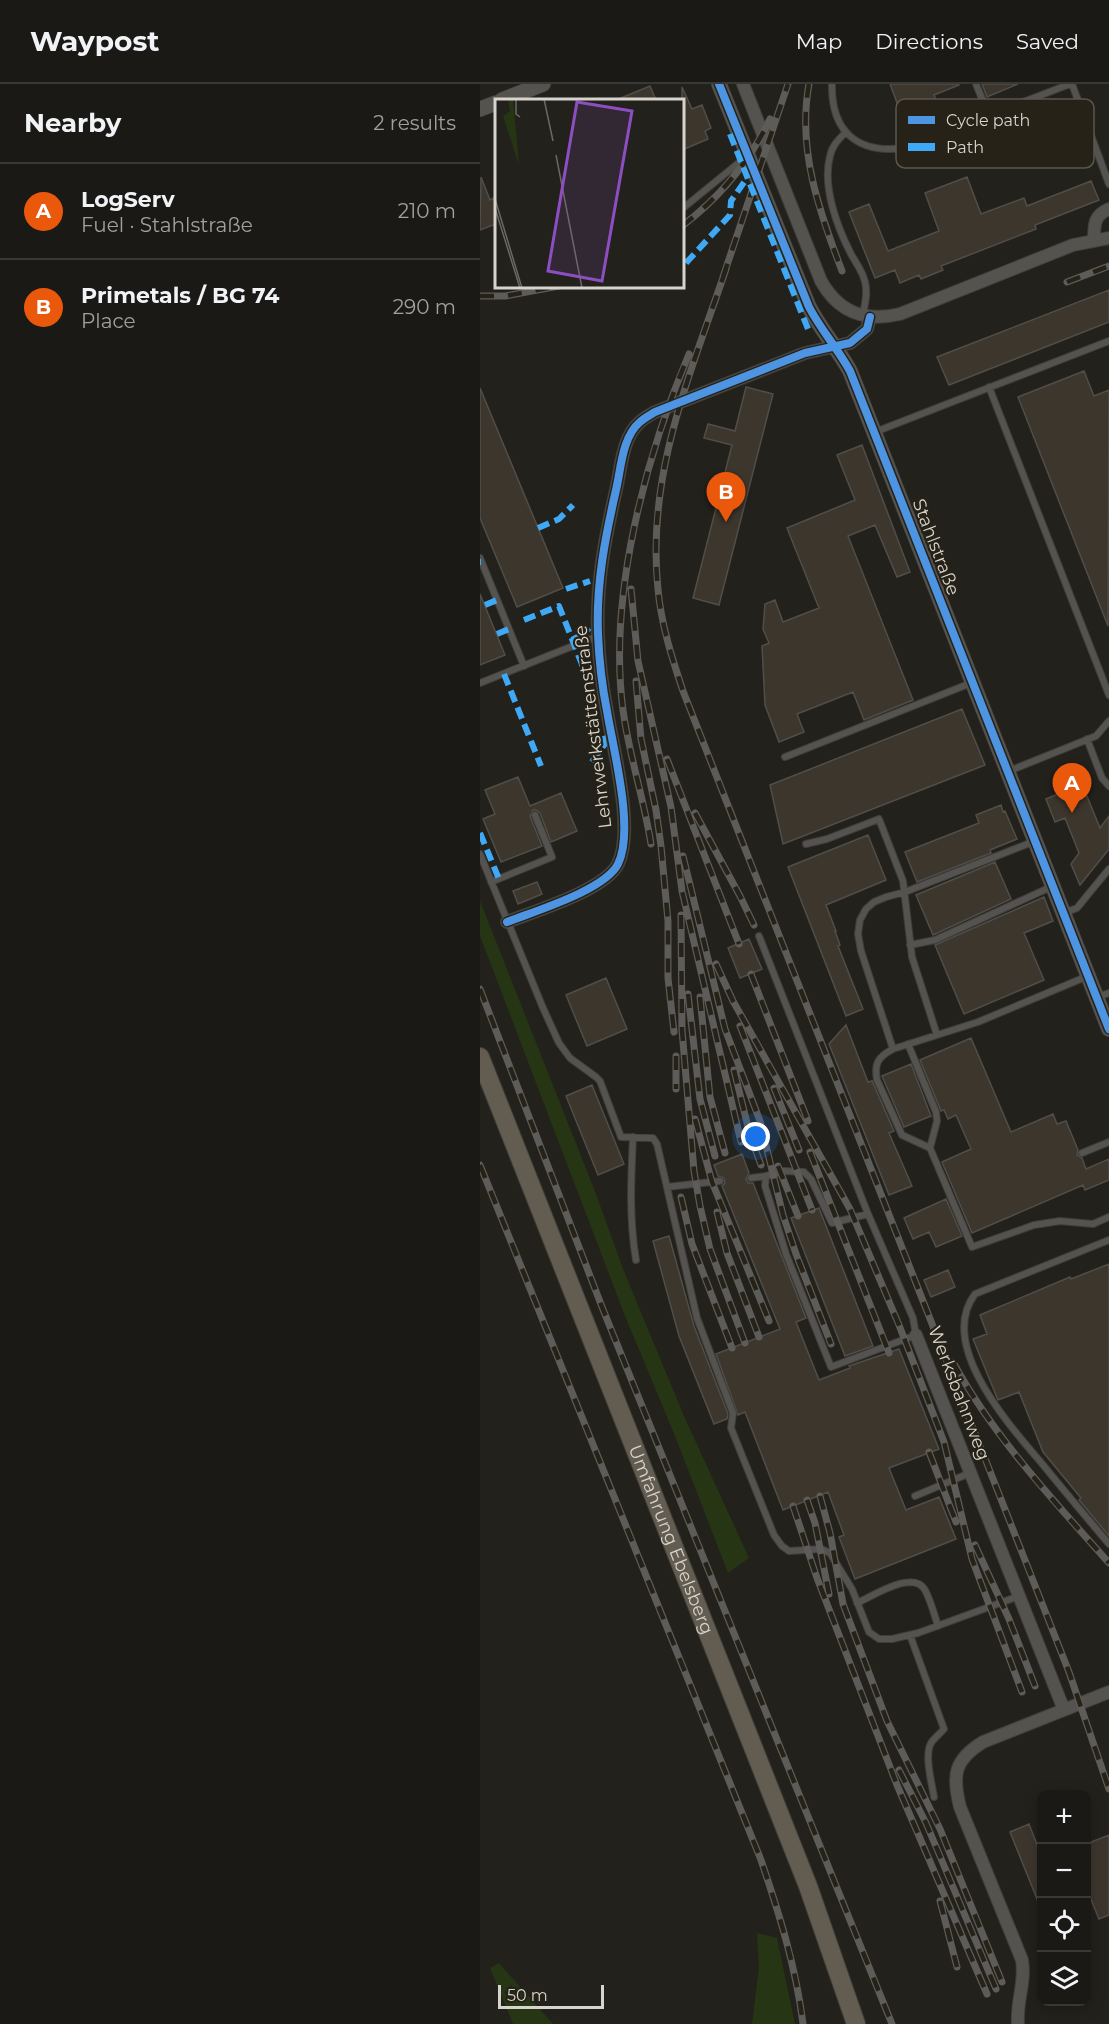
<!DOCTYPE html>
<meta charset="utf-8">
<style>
:root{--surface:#1a1915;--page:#272622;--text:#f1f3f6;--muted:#9fa0a0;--line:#383834;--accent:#ea580c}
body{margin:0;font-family:Montserrat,sans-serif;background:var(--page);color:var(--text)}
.controls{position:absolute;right:18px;bottom:18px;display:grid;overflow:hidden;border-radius:12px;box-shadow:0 3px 15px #0003}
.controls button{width:54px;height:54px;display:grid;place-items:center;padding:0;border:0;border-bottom:2px solid var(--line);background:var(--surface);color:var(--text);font:30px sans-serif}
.scale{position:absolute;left:18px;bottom:15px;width:106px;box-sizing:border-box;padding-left:6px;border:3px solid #d7d4cd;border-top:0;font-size:16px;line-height:21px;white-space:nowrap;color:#d7d4cd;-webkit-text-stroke:4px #262218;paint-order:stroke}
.you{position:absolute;left:276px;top:1053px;width:21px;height:21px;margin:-15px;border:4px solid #fff;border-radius:50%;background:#1a73e8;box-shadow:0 0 0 9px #1a73e833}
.badge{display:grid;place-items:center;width:39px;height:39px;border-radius:50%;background:var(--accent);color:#fff;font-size:20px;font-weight:700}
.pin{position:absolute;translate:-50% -50px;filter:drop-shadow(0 2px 3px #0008)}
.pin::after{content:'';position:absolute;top:32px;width:21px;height:18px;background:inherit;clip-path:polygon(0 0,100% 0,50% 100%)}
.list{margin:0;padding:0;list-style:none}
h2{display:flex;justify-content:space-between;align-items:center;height:78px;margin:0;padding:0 24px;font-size:26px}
h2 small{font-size:20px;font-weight:400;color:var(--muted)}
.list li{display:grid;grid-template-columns:39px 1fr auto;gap:18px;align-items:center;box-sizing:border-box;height:96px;padding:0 24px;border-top:2px solid var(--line)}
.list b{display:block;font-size:22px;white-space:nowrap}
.list p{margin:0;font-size:20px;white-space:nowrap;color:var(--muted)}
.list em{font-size:20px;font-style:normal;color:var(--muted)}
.icon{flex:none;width:33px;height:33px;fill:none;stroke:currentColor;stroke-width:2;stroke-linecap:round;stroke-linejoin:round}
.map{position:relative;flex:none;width:629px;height:1940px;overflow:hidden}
header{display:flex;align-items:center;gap:36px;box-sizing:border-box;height:84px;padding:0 30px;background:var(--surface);border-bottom:2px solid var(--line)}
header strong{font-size:28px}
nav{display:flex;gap:33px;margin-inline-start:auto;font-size:21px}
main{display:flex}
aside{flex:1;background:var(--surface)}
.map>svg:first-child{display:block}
</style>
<header>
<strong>Waypost</strong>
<nav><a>Map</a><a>Directions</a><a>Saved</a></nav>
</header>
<main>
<aside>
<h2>Nearby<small>2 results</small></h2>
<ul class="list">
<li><span class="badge">A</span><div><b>LogServ</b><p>Fuel · Stahlstraße</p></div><em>210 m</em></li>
<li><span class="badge">B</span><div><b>Primetals / BG 74</b><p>Place</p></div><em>290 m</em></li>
</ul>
</aside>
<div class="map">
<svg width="629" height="1940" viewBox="0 0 629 1940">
<rect width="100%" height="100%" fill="#22211c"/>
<path fill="#263514" d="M0,817L116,1110L143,1185L204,1332L269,1474L248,1489L195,1352L145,1232L0,852Z
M277,1849L297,1854L315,1940H272L279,1883Z
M19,1879L73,1940H33L10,1884Z"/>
<path fill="#3d362d" stroke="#504e4a" stroke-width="1.5" d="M410,0H479V1L454,11L458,21L442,28L437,17L419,24Z
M502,0H538L507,13Z
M170,2L176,16H136Z
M202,3L212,25L222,21L231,44L225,47L228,55L202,66Z
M1,93L10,116L16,113V140L0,146Z
M487,93L501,130L544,114L547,122L611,97L619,116L555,141L556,145L461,182L463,186L441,195L439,191L420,199L415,186L395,194L369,128L389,120L408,167L459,147L445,109Z
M629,206V238L469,301L457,273Z
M604,287L614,312L629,306L628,542L538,313Z
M266,303L293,310L239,521L213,514L252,361L224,354L228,340L255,347Z
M0,304L83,504L37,523L0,434Z
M382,361L430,488L417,493L395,441L368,452L433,616L384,636L373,608L317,630L324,648L299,658L285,621L282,562L289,559L283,545L285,520L295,516L303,538L339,524L307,444L375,416L357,371Z
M0,510L25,571L0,581Z
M482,625L505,681L303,760L290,701Z
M38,693L50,722L81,709L97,747L71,758L60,729L56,726H53L50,732L62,762L21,778L3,735L15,730L5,706Z
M602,700L620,744L629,732V765L600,801L591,780L599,769L585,734L575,738L566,715Z
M521,721L523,728L525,727L537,755L510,766L511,769L437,798L425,768L499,739L496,731Z
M388,751L406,796L346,821L356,847H355L360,861L358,862L383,925L366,932L308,783Z
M515,778L531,815L453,851L436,811Z
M57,798L62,810L38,820L33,807Z
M564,813L573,837L544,849L564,896L484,930L455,861Z
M269,855L282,885L260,894L248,864Z
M126,894L147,945L107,962L86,911Z
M366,941L388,998L392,997L414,1047L409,1049L432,1102L409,1111L349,960Z
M491,954L531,1048L573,1030L577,1040L586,1037L598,1066L597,1071L602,1074L606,1085L629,1075V1096L605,1106L603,1101L492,1149L462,1078L491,1065L476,1031L468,1035L464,1026L461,1027L440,976Z
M431,980L451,1032L424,1043L402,992Z
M112,1001L144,1080L118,1091L86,1012Z
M262,1070L269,1089L266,1095L268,1099H273L326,1234L316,1238L339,1296L370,1284L369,1282L419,1265L459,1365L409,1384L426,1426L459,1413L476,1455L375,1495L359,1453L364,1451L348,1408L303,1426L265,1328L258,1331L236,1270L300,1245L242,1102L245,1099L244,1094L238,1092L234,1081Z
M466,1115L482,1152L456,1163L449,1148L433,1155L424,1134Z
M339,1124L393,1262L365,1272L311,1134Z
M189,1152L214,1242L248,1330L247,1335L234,1340L199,1252L173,1157Z
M629,1180V1452L599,1416L601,1414L563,1368L539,1308L518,1316L493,1255L507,1250L500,1231L590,1193L591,1195Z
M468,1186L475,1203L451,1213L444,1196Z
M549,1740L561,1771V1825L530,1748Z
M629,1751V1831L619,1835L606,1803V1760Z"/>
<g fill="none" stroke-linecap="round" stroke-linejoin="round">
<g stroke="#403e3a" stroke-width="8">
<path id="service" d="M352,0C351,47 377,70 423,64L590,0
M496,0L509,32
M592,0L629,100
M365,49C358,56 352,62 350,72C342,102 357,143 371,170C376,179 383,188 385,198C388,209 385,220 383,230
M202,125L267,72
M509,303L629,611
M395,348L629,257
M0,474L44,582
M0,599L118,552
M607,655L622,694L629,702
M305,673L491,599
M529,687L616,652L629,637
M326,760L347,755L399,735L423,797L432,873L457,951
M0,770L63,924L79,959L90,974L116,993L120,997L141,1053L169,1054H173L177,1060L217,1234L253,1329L251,1344L294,1451L302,1462L309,1467L341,1465L350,1469L372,1505L389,1548L399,1555H412L438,1549L539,1512
M11,798L72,773L55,731
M584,829L597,824L629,785
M279,852L388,1130
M430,861L455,856L573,802
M608,892L498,938L413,965C398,973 394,979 397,996L422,1051L450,1064L492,1163L554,1141L580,1137L613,1140L629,1133
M617,913L629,909
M428,960L456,1028L457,1037L450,1064
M413,965L381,867L378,850L380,836L386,825L394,818L406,813L425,808L555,757
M153,1053C151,1095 149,1135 156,1176
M602,1069L629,1058
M271,1094L286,1092L304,1087L324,1088L331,1095L352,1139L388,1130L433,1234L436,1251L351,1283L306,1170L285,1102L286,1092
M187,1103L240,1097
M629,1156L495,1210C456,1262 532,1344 564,1382C585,1408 607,1434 629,1460
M435,1412L490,1389
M377,1519C393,1512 434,1485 445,1506C451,1517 454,1530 458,1542
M430,1551L464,1645C460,1650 454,1654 451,1659C444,1671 452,1700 454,1713"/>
</g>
<g stroke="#403e3a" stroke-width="14">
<path id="minor" d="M263,0L341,197C359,229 385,238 420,230L593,161L629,154
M614,156C614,141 614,131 629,125
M27,838C55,827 125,806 138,780C155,745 133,665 127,627C122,602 119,575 118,550C116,500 125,454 136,406C141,385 142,353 160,338C164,334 170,331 175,328L325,269L370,259L387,245L390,233
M436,1251L584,1626
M538,1940C536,1918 546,1898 542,1876L480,1723C472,1691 474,1676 503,1658L629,1608"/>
</g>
<g stroke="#403e3a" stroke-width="16">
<path id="tertiary" d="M239,0L329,223C341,246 358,265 370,287L629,945
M22,16L63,0
M0,25L16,19"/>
</g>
<g stroke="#403e3a" stroke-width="20">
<g id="primary">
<path id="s1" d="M0,973L328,1802L376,1940"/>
</g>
</g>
<use href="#service" stroke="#54534f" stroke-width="6"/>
<use href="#minor" stroke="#54534f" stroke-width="12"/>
<use href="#tertiary" stroke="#54534f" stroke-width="15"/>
<use href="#primary" stroke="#635c50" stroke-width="18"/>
<g stroke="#5d5c58" stroke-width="7">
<path id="rail" d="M329,0C317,65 339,127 362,187
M202,142C239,114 270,77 290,35
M246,185C210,291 166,391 178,505C181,540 192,574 203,607L589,1588L629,1705
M243,193L308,0
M587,198L629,182
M0,212H25L79,202
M151,505L158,577L191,723L202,807L261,1058
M156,597L161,655L176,726L181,762L188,837V894L194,948
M187,675L259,860
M215,729L260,812L274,841
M171,760C164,715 149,671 143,626C128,513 165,374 209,270
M203,772L245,945L280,1037L303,1131L316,1170L351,1260
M201,831L202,946L214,1087L220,1122L230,1165L265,1259
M236,880L253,917L370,1125L419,1241L464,1358L492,1475L542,1608
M271,890L328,1037
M0,905L122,1223L412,1940
M208,910L220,1015L235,1072
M220,913L230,1013L245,1069
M260,942L332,1126
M196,972V1005
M254,986L270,1051L281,1081
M294,1004L319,1066
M215,1035L232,1098L289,1237
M330,1068L409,1269
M0,1081L281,1776C299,1829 316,1883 323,1940
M298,1082L318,1132
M201,1113L212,1160L252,1264
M237,1128L247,1169L279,1253
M473,1278C513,1352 573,1416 629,1479
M449,1368L476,1438
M340,1412L350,1449L363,1520L407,1637L460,1745L522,1898
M327,1416L335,1439L349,1510
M313,1422L337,1494L417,1701L507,1910
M495,1461L529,1535L555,1602
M419,1686L446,1739L516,1905
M460,1817L477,1883"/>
</g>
<use href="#rail" stroke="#262218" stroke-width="4.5" stroke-dasharray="14" stroke-linecap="butt"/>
<path stroke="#3fa9f5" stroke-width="6" stroke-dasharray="12 6" stroke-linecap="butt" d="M250,50L330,250
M206,179L250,131L251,117L267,94
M58,444L79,435L93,421
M0,478H1
M86,505L110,497
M5,521L17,516
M44,536L79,522L103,583
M17,550L29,545
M92,556L105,549L109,544
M24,590L61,682
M112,678L124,661L122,649
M0,749L19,795"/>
<g stroke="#262218" stroke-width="11">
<path id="cycleway" d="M239,0L329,223C341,246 358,265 370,287L629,945
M27,838C55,827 125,806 138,780C155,745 133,665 127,627C122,602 119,575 118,550C116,500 125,454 136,406C141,385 142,353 160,338C164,334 170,331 175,328L325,269L370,259L387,245L390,233"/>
</g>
<use href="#cycleway" stroke="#4d94e3" stroke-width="8"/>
</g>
<g text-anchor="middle" stroke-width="4.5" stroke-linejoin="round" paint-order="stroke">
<g font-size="18" fill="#d7d4cd" stroke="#262218">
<text transform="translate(456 463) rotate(69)" y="6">Stahlstraße</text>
<text transform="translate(113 643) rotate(-97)" y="6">Lehrwerkstättenstraße</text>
<text transform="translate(479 1309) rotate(69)" y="6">Werksbahnweg</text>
<text dy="6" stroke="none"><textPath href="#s1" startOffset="519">Umfahrung Ebelsberg</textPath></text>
</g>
</g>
<g transform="translate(15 15)">
<rect width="189" height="189" fill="#22211c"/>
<path d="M13,0H18L24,66L8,17L15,12Z" fill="#263514"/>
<path fill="none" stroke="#6a6963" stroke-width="1.5" d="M21,0V15L25,18M49,0L58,42M61,56L87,189M0,100L27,189M0,109L25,189"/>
<path fill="#8d4ec2" fill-opacity="0.15" stroke="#8d4ec2" stroke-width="3" d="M82,3L137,12L107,182L53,172Z"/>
<rect width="189" height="189" fill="none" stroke="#d7d4cd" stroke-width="3"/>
</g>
<rect x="416" y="15" width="198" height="69" rx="9" fill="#262218" stroke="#5b574e" stroke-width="1.5"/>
<rect x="428" y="32" width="27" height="8" fill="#4d94e3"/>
<rect x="428" y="59" width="27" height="8" fill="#3fa9f5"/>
<g font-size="16" fill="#d7d4cd">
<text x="466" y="42">Cycle path</text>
<text x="466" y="69">Path</text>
</g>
</svg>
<div class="controls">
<button>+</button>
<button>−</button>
<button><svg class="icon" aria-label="locate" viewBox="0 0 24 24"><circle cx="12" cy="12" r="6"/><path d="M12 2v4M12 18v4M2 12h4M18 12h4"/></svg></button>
<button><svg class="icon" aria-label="layers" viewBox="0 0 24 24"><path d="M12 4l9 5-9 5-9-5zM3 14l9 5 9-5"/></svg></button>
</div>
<div class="scale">50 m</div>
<div class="you"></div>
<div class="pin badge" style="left:592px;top:729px">A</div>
<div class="pin badge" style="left:246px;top:438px">B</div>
</div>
</main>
